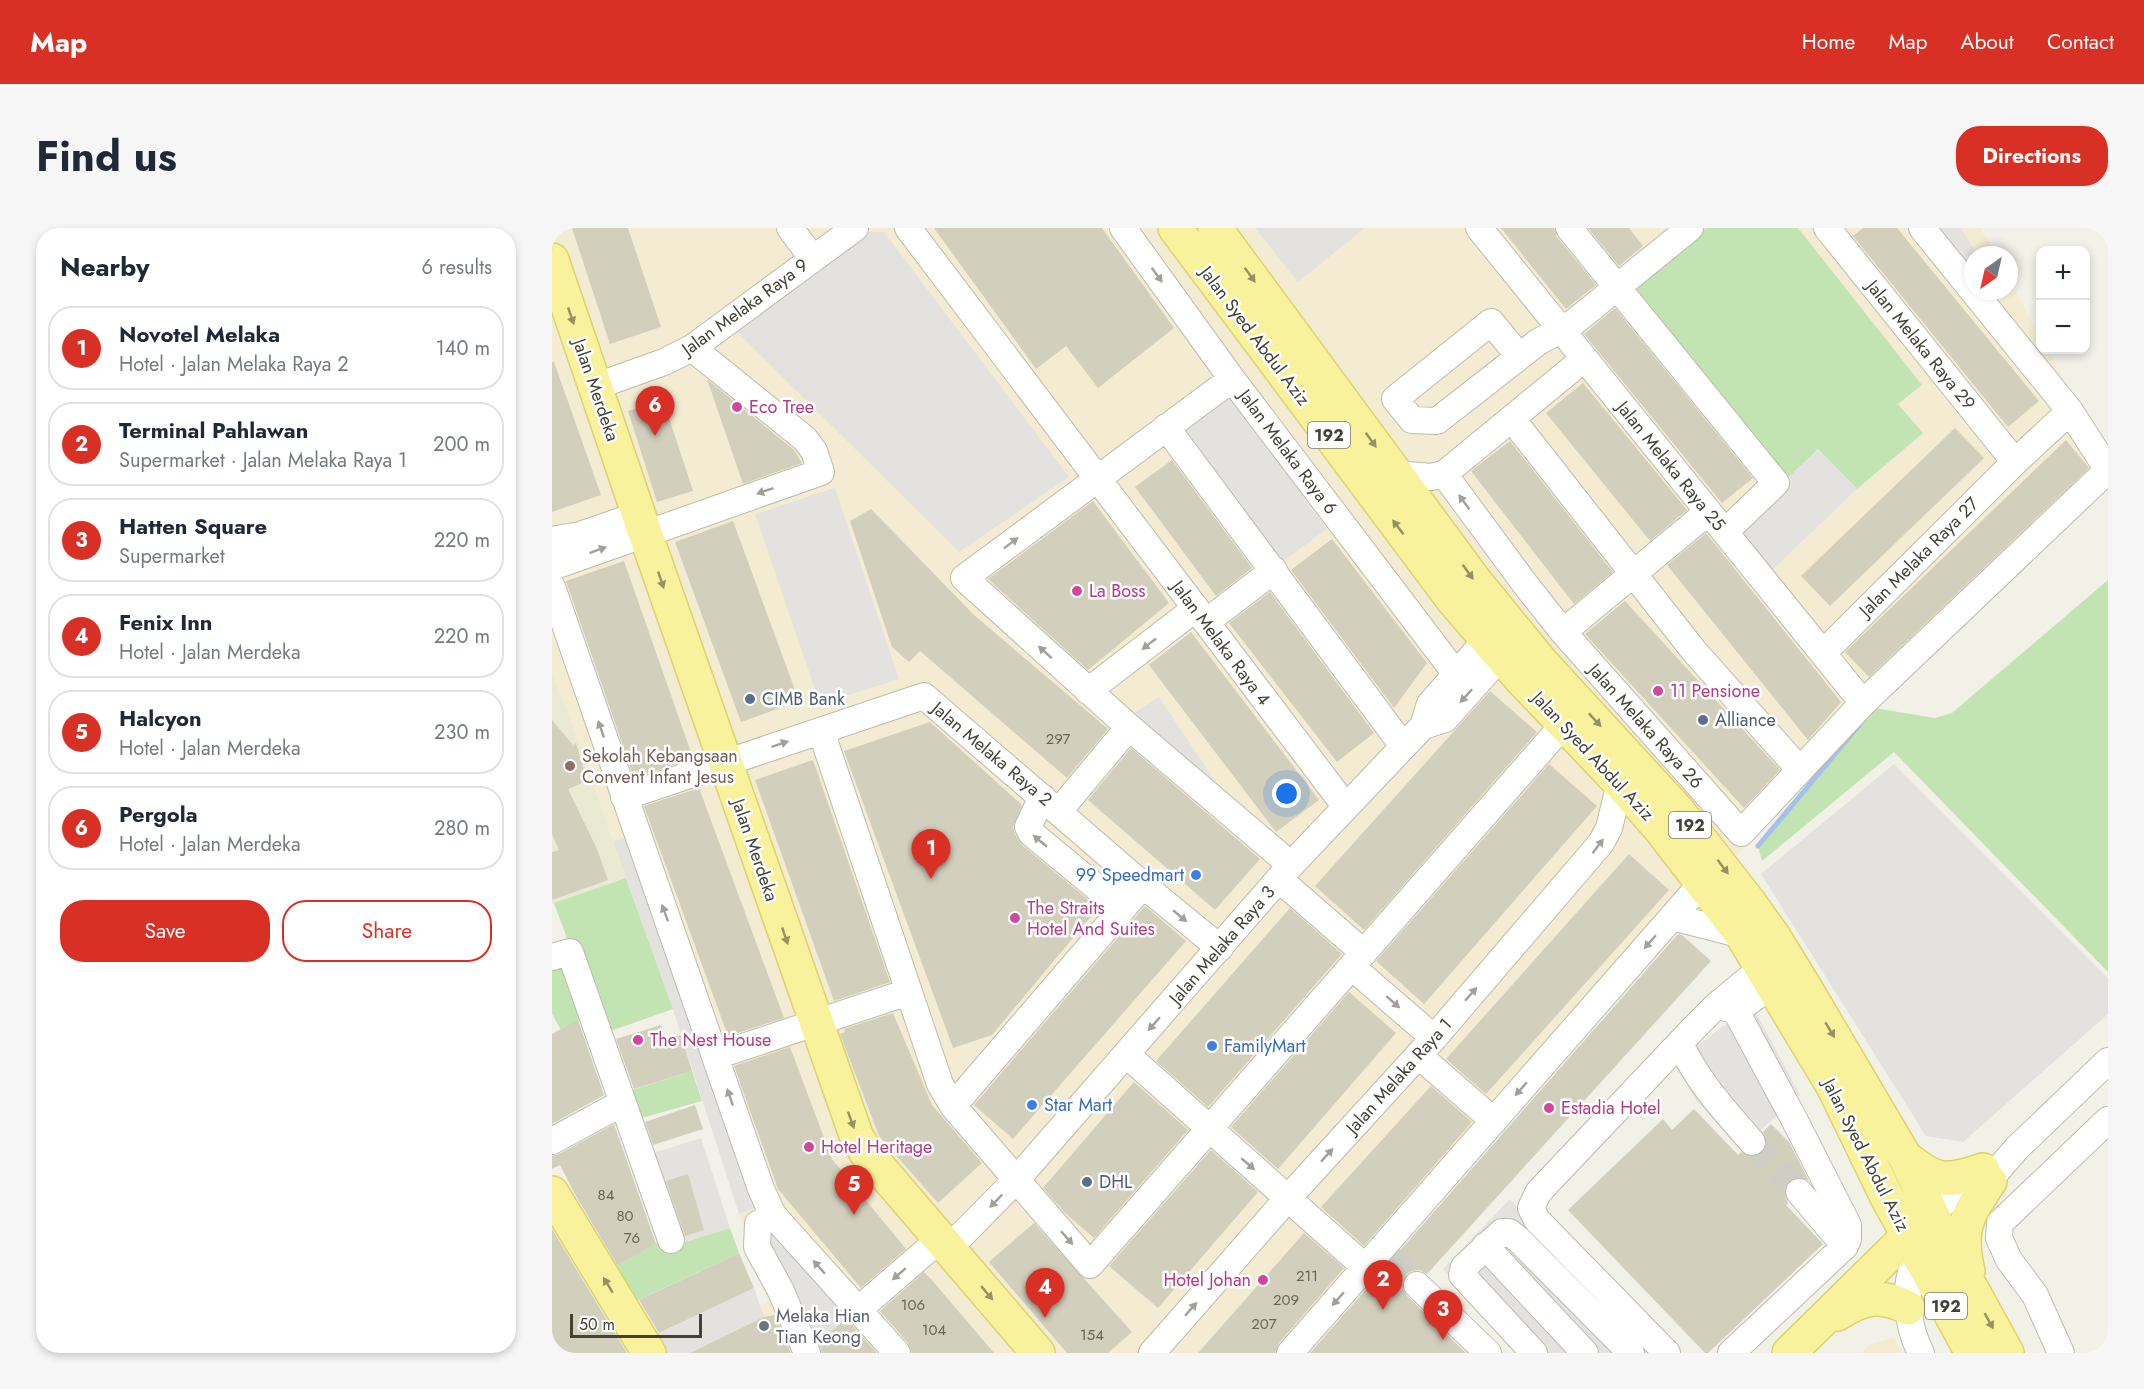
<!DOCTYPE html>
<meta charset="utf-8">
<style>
:root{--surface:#fff;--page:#f6f6f7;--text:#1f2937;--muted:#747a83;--line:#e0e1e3;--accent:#d93025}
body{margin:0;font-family:Jost,sans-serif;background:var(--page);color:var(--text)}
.controls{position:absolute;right:18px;top:18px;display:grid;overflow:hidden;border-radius:12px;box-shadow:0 3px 9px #0003}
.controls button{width:54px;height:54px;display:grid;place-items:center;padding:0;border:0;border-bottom:2px solid var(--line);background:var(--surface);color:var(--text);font:30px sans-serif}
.compass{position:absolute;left:1412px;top:18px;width:54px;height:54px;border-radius:50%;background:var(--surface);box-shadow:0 3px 9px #0003;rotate:214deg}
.scale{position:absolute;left:18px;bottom:15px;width:132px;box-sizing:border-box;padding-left:6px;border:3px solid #444236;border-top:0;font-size:16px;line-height:21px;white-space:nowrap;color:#444236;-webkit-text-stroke:4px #fff;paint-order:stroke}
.you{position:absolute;left:735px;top:566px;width:21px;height:21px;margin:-15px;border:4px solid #fff;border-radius:50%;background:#1a73e8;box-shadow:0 0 0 9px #1a73e833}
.badge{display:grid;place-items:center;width:39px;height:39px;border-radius:50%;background:var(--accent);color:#fff;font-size:20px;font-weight:700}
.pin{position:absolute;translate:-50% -50px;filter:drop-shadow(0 2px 3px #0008)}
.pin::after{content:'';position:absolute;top:32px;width:21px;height:18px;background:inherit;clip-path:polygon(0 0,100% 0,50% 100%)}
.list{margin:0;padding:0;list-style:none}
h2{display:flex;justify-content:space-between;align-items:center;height:78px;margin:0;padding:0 24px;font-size:26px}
h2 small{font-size:20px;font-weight:400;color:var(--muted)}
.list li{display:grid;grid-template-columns:39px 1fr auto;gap:18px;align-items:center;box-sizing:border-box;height:84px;margin:0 12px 12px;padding:0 12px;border:2px solid var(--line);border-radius:24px}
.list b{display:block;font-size:22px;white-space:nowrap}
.list p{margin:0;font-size:20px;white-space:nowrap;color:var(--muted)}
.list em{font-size:20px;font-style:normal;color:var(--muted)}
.actions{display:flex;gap:12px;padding:18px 24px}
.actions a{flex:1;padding:14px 0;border:2px solid var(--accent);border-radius:24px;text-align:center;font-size:21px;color:var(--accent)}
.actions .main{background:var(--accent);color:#fff}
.map{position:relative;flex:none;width:1556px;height:1125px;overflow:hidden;border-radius:24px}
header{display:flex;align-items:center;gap:36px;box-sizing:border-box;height:84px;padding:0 30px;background:var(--accent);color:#fff}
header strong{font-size:28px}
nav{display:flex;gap:33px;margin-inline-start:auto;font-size:21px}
.intro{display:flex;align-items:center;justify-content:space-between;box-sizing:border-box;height:144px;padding:0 36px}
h1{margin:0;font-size:42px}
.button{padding:15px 27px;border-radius:24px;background:var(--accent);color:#fff;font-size:21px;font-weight:700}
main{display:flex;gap:36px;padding:0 36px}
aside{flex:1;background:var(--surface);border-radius:24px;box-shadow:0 3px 9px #0003}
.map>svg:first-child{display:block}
</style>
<header>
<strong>Map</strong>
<nav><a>Home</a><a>Map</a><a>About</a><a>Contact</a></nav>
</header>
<div class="intro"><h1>Find us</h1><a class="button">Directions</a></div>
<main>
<aside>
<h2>Nearby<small>6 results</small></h2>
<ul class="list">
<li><span class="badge">1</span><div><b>Novotel Melaka</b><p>Hotel · Jalan Melaka Raya 2</p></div><em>140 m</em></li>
<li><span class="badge">2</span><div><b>Terminal Pahlawan</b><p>Supermarket · Jalan Melaka Raya 1</p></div><em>200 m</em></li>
<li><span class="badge">3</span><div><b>Hatten Square</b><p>Supermarket</p></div><em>220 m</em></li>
<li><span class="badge">4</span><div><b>Fenix Inn</b><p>Hotel · Jalan Merdeka</p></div><em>220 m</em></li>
<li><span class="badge">5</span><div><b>Halcyon</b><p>Hotel · Jalan Merdeka</p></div><em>230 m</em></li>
<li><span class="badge">6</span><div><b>Pergola</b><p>Hotel · Jalan Merdeka</p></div><em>280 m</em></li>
</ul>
<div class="actions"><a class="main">Save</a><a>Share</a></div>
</aside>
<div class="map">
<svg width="1556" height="1125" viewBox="0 0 1556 1125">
<rect width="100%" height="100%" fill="#f2f1e7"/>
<path fill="#f3ecd3" d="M0,0H1429L1444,27H1421V63H1457V51L1488,109V122H1496L1556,232L1187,625L1140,661L733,1125H114L216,1074L121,781L22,501L0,445Z
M1342,1110L1351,1125H1309L1319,1116Z"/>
<path fill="#eae9d1" d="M0,445L22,501L74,650L0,676Z"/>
<path fill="#c2e3b2" d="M1154,0H1246L1370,157L1346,176L1371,205L1305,261L1266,221L1236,250L1074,60Z
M1556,352V744L1342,524L1210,633L1206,618L1322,480L1383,490L1400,485Z
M74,650L121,781L50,806L2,675Z
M15,728L37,786L9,802L0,786V734Z
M140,843L150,873L79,893L71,865Z
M178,1000L187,1025L82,1074L60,1039L115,1010L119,1018Z"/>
<path fill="#e3e2de" d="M703,0H813L746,54Z
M1372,0H1409L1425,27H1421V62Z
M315,4H332L517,249L407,324L177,96Z
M679,169L775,301L727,336L630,204Z
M1266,221L1305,261L1219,343L1180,303Z
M283,260L347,451L268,476L203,286Z
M607,469L681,580L575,490Z
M1342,536L1556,750V786L1411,914L1374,908L1209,646Z
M82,608L211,976L187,986L121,781L61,613Z
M1200,777L1248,867L1188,921L1144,872L1122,835Z
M149,910L178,1000L124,1017L95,927Z
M958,971L1106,1125H970L891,1041Z
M224,999L296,1087L257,1125L206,1014Z
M202,1060L212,1089L138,1125H107L99,1109Z"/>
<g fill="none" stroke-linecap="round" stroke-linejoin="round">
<path stroke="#a7bfeb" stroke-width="5" d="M1206,618L1309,495"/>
</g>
<path fill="#d3cfbd" d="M20,0H76L109,99L58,116Z
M382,0H550L622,100L546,160L514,118L484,141Z
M949,0H1002L1005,9L1044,57L1014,81Z
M1036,0H1077L1091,18L1067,38Z
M1311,0H1345L1487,173L1456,199L1301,8Z
M1063,80L1201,250L1170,275L1032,106Z
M0,134H2L49,267L0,284Z
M155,151L242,222L250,235L191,256Z
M1031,155L1135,282L1098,313L994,185Z
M111,172L141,263L105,274L76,183Z
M1403,200L1432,230L1278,378L1249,348Z
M1514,212L1537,240L1317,449L1293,424Z
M958,213L1061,344L1022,376L919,243Z
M620,232L700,340L664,368L583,259Z
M541,273L617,375L536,442L436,351Z
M319,281L422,387L556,501L515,550L368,423L357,434L340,419L298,293Z
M181,293L247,473L189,494L123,314Z
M1154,305L1289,474L1256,512L1115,337Z
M780,311L875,435L842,480L739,342Z
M72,333L141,530L82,550L14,353Z
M718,364L822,505L785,534L677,395Z
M1073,373L1228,542L1192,580L1033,406Z
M639,404L767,572L724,604L597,437Z
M938,463L985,504L812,702L763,658Z
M0,492L21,517L24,515L35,553L16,561L45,621L56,652L0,672V624L7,622L0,606Z
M378,494L470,577L461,599L463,606L469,616L546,680L440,807L401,820L292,523Z
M579,520L708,631L663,682L536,572Z
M261,532L338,754L282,773L203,552Z
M997,536L1045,578L872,776L824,733Z
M147,560L232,790L176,808L92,578Z
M1077,626L1117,662L934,866L894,831Z
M593,678L634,713L461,911L422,877Z
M738,680L790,726L656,879L604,833Z
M1126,706L1130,707L1159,733L875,1046L868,1042L860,1043L855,1046L851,1053V1061L855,1068L914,1125H758Z
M797,764L844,805L726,941L679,899Z
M341,785L380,877L430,935L386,975L327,908L288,806L293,804L292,801Z
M26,792L52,867L0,896V806Z
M109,797L113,811L129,807L140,843L82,861L64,811Z
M238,819L280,931L354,1021L309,1060L226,961L182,838Z
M582,854L636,902L542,1010L512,984L491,960Z
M879,858L920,894L812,1018L769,979Z
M143,877L151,901L101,917L93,894Z
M1142,881L1186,927L1189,924L1196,928L1202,929L1210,925L1214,919L1215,912L1211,904L1219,896L1237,914L1257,953L1251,950L1245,949L1237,953L1233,960L1232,967L1236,975L1234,977L1271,1016L1156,1125H1153L1016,982L1111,891L1120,902Z
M62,896L104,1016L65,1037L24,968L8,937L0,941V928L7,926Z
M659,922L706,964L606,1080L557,1038Z
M136,946L152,1002L133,1008L114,953Z
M482,995L580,1104L556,1125H515L437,1034Z
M0,1001L75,1125H0Z
M752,1005L792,1040L727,1115L723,1125H646Z
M187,1025L202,1060L107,1105L87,1072Z
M372,1044L379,1051L442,1125H360L356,1115L328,1083Z
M223,1087L239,1125H138L212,1089Z
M293,1091L300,1097L325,1125H270L267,1115Z"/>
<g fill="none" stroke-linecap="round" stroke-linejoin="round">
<path stroke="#cfcec4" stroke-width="26" stroke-dasharray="26 13" stroke-linecap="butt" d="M1200,914L1247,964
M835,1027L865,1057"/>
<g stroke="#bdbbaa" stroke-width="28">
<path id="minor" d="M238,0L261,31
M356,0L794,579
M571,0L680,151L904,446
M927,0L1311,475
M1017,0L1224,255L1173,304
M1275,0L1463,234
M967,128L939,94L843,171L860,192L885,193L986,114L1021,95L1138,0
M680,151L412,350L577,499L739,637
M42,159L112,134L140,120L303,0
M960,191L1142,423L1248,542
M614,199L851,518
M844,246L879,249L892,246L1032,131
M892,246L973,356L1011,404L1189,605L1311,475L1556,242L1518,183L1370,0
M0,312L28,307L86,287
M0,339L269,244L262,223L253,211L140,120
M0,359L209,961L221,987L345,1125
M654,394L722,342
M1011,404L1156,284
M1271,425L1463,234L1518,183
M536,463L644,380
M871,498L893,491L949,428
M269,503L388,856L401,878L538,1037L1012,496
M72,569L372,468L591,657L668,720
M490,569L476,599L479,605L555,668L563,667L583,650
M507,583L577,499
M727,651L812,725
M1120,689L1190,707
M0,729L18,724L119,1012
M800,739L882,810
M1165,777L1184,783L1243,893L1296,997V1011L1293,1018L1179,1125
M1184,783L1220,757
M1128,815C1145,853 1173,883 1200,914
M575,827L813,1039
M866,827L942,893
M164,828L356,764
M401,878L591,657
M0,913L70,875
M1247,964L1293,1018
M1426,965L1465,920L1556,833
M1379,986L1429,943
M221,987L206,996L205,1019L229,1063L255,1125
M933,1018L1033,1125
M397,1020L465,951L739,637L871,498L878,476L935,411
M865,1057L936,1125
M305,1083L389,1010
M600,1125L736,970L882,810L1049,615L1057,600L1068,555
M738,1125L1150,655
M982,1125L910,1047L912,1039L950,1004H957L967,1012L1079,1125
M1115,1125L985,992L979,980L986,965L996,954L1142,800L1165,777L1210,740
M1369,1125C1357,1102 1351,1067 1360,1042C1364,1033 1371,1026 1377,1019
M1509,1125L1483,1067L1457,1032L1447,1010L1448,995L1556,892"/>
</g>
<g stroke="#dbd36c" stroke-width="36">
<path id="major" d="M623,0L901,372L969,451L1068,555L1109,602L1190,707L1281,858L1334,967L1420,1125
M663,0L923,353L990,435L1126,583L1197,674L1222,709L1255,763L1353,929L1389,1005L1455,1125
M0,32L93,305L304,907L313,923L486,1125
M1353,929C1383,954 1394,955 1431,942
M0,965L97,1125
M1416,1043C1406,1000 1415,988 1438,953
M1285,1086C1310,1070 1328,1065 1356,1080
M1237,1125L1371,993"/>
</g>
<use href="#minor" stroke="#fff" stroke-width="26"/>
<use href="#major" stroke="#f7f29b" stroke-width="33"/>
</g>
<defs><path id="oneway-solid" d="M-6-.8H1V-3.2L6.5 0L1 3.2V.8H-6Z" transform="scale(1.5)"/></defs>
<g fill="#a2a09a">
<use href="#oneway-solid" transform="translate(605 47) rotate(54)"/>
<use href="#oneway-solid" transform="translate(213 263) rotate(161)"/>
<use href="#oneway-solid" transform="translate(912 274) rotate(-126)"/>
<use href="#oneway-solid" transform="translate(459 315) rotate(-37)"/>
<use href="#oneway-solid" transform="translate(46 322) rotate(-20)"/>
<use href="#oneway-solid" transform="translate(597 416) rotate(142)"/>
<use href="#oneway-solid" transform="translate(493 424) rotate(-138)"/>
<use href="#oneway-solid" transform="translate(914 468) rotate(132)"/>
<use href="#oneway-solid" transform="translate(49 501) rotate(-109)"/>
<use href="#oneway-solid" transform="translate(228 516) rotate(-18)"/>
<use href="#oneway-solid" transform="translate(488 613) rotate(-140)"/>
<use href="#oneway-solid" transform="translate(1046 618) rotate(-53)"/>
<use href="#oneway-solid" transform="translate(113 685) rotate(-110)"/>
<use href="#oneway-solid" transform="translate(628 688) rotate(40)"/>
<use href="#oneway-solid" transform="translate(1098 714) rotate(131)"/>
<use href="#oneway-solid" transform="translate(919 766) rotate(-49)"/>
<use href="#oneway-solid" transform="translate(841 774) rotate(41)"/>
<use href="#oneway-solid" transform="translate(602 796) rotate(131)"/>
<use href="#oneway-solid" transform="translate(969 861) rotate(131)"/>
<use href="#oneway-solid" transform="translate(178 869) rotate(-109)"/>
<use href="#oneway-solid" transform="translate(775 927) rotate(-48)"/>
<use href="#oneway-solid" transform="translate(696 936) rotate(41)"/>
<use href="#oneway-solid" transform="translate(444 973) rotate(134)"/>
<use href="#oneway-solid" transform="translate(515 1010) rotate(49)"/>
<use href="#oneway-solid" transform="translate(267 1039) rotate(-131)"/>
<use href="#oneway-solid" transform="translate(347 1046) rotate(139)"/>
<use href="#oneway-solid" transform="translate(786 1071) rotate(131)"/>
<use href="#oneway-solid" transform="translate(639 1081) rotate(-49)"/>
</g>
<g fill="#959163">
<use href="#oneway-solid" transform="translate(698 47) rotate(54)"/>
<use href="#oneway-solid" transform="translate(19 88) rotate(71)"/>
<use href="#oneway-solid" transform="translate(819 212) rotate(54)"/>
<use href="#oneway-solid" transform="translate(846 299) rotate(-127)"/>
<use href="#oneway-solid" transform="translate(916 344) rotate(54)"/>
<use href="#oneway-solid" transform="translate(109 352) rotate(71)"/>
<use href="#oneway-solid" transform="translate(1043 492) rotate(47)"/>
<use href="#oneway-solid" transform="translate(1171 639) rotate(53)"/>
<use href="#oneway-solid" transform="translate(233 708) rotate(71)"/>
<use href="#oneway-solid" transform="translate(1278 802) rotate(59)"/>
<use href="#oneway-solid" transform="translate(299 892) rotate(70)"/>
<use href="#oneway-solid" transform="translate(56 1057) rotate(-121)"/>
<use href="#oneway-solid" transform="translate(435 1065) rotate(50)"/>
<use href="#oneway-solid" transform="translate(1437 1093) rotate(61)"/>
</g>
<g fill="#d1479c" stroke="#fff" stroke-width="2">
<circle cx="185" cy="179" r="6"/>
<circle cx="525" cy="363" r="6"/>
<circle cx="1106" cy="463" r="6"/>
<circle cx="463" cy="690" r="6"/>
<circle cx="86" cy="812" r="6"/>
<circle cx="997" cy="880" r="6"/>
<circle cx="257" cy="919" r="6"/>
<circle cx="711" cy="1052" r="6"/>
</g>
<g fill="#5c6f8a" stroke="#fff" stroke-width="2">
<circle cx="198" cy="471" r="6"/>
<circle cx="1151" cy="492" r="6"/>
<circle cx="535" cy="954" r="6"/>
</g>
<circle fill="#8d6e63" stroke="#fff" stroke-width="2" cx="18" cy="538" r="6"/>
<g fill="#3f7fe0" stroke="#fff" stroke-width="2">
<circle cx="644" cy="647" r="6"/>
<circle cx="660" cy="818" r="6"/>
<circle cx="480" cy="877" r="6"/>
</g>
<circle fill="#6b7280" stroke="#fff" stroke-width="2" cx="212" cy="1098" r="6"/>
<g text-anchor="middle" stroke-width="5" stroke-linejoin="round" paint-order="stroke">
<g font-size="15" fill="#686558">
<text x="506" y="516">297</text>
<text x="54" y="972">84</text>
<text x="73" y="993">80</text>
<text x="80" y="1015">76</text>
<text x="755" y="1053">211</text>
<text x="734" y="1077">209</text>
<text x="361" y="1082">106</text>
<text x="712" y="1101">207</text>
<text x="382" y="1107">104</text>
<text x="540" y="1112">154</text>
</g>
<g fill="#fff" stroke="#7c7b72" stroke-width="1.5">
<rect x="756" y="194" width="42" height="26" rx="4.5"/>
<rect x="1117" y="584" width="42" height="26" rx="4.5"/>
<rect x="1373" y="1065" width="42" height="26" rx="4.5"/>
</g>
<g font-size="16" font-weight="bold" fill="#444236">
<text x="777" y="213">192</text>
<text x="1138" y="603">192</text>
<text x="1394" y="1084">192</text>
</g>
<g font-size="18" fill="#444236" stroke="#fff">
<text transform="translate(193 79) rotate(-36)" y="6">Jalan Melaka Raya 9</text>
<text transform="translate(703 108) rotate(53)" y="6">Jalan Syed Abdul Aziz</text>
<text transform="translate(1369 117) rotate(51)" y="6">Jalan Melaka Raya 29</text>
<text transform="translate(44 162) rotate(71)" y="6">Jalan Merdeka</text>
<text transform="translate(736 224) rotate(53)" y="6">Jalan Melaka Raya 6</text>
<text transform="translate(1119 238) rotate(51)" y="6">Jalan Melaka Raya 25</text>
<text transform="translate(1367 329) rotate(-45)" y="6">Jalan Melaka Raya 27</text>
<text transform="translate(669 415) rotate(53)" y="6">Jalan Melaka Raya 4</text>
<text transform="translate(1094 498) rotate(48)" y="6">Jalan Melaka Raya 26</text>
<text transform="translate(440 526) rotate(40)" y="6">Jalan Melaka Raya 2</text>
<text transform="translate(1041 528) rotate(47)" y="6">Jalan Syed Abdul Aziz</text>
<text transform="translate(203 622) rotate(71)" y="6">Jalan Merdeka</text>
<text transform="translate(670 717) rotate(-49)" y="6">Jalan Melaka Raya 3</text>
<text transform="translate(847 848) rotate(-48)" y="6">Jalan Melaka Raya 1</text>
<text transform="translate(1314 927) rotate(63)" y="6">Jalan Syed Abdul Aziz</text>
</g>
<g font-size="18" fill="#b23c85" stroke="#fff" text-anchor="start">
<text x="197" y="185">Eco Tree</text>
<text x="537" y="369">La Boss</text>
<text x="1118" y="469">11 Pensione</text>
<text x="475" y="686">The Straits<tspan x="475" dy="21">Hotel And Suites</tspan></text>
<text x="98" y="818">The Nest House</text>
<text x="1009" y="886">Estadia Hotel</text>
<text x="269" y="925">Hotel Heritage</text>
<text x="699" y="1058" text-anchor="end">Hotel Johan</text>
</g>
<g font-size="18" fill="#4e5e75" stroke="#fff" text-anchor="start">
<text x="210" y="477">CIMB Bank</text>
<text x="1163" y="498">Alliance</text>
<text x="547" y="960">DHL</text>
</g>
<g font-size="18" fill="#785e54" stroke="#fff" text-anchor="start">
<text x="30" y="534">Sekolah Kebangsaan<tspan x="30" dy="21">Convent Infant Jesus</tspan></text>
</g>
<g font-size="18" fill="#366cbe" stroke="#fff" text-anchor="start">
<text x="632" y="653" text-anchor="end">99 Speedmart</text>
<text x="672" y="824">FamilyMart</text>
<text x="492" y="883">Star Mart</text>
</g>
<g font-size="18" fill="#5b616d" stroke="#fff" text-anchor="start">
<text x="224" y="1094">Melaka Hian<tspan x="224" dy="21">Tian Keong</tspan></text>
</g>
</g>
</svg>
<div class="controls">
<button>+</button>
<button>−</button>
</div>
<svg class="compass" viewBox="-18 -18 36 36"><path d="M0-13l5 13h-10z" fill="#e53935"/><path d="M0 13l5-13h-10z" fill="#747a83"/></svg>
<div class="scale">50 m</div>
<div class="you"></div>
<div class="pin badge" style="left:379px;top:651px">1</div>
<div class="pin badge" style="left:831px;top:1082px">2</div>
<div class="pin badge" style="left:891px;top:1112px">3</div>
<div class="pin badge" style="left:493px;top:1090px">4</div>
<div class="pin badge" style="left:302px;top:987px">5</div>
<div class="pin badge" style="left:103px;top:208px">6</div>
</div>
</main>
